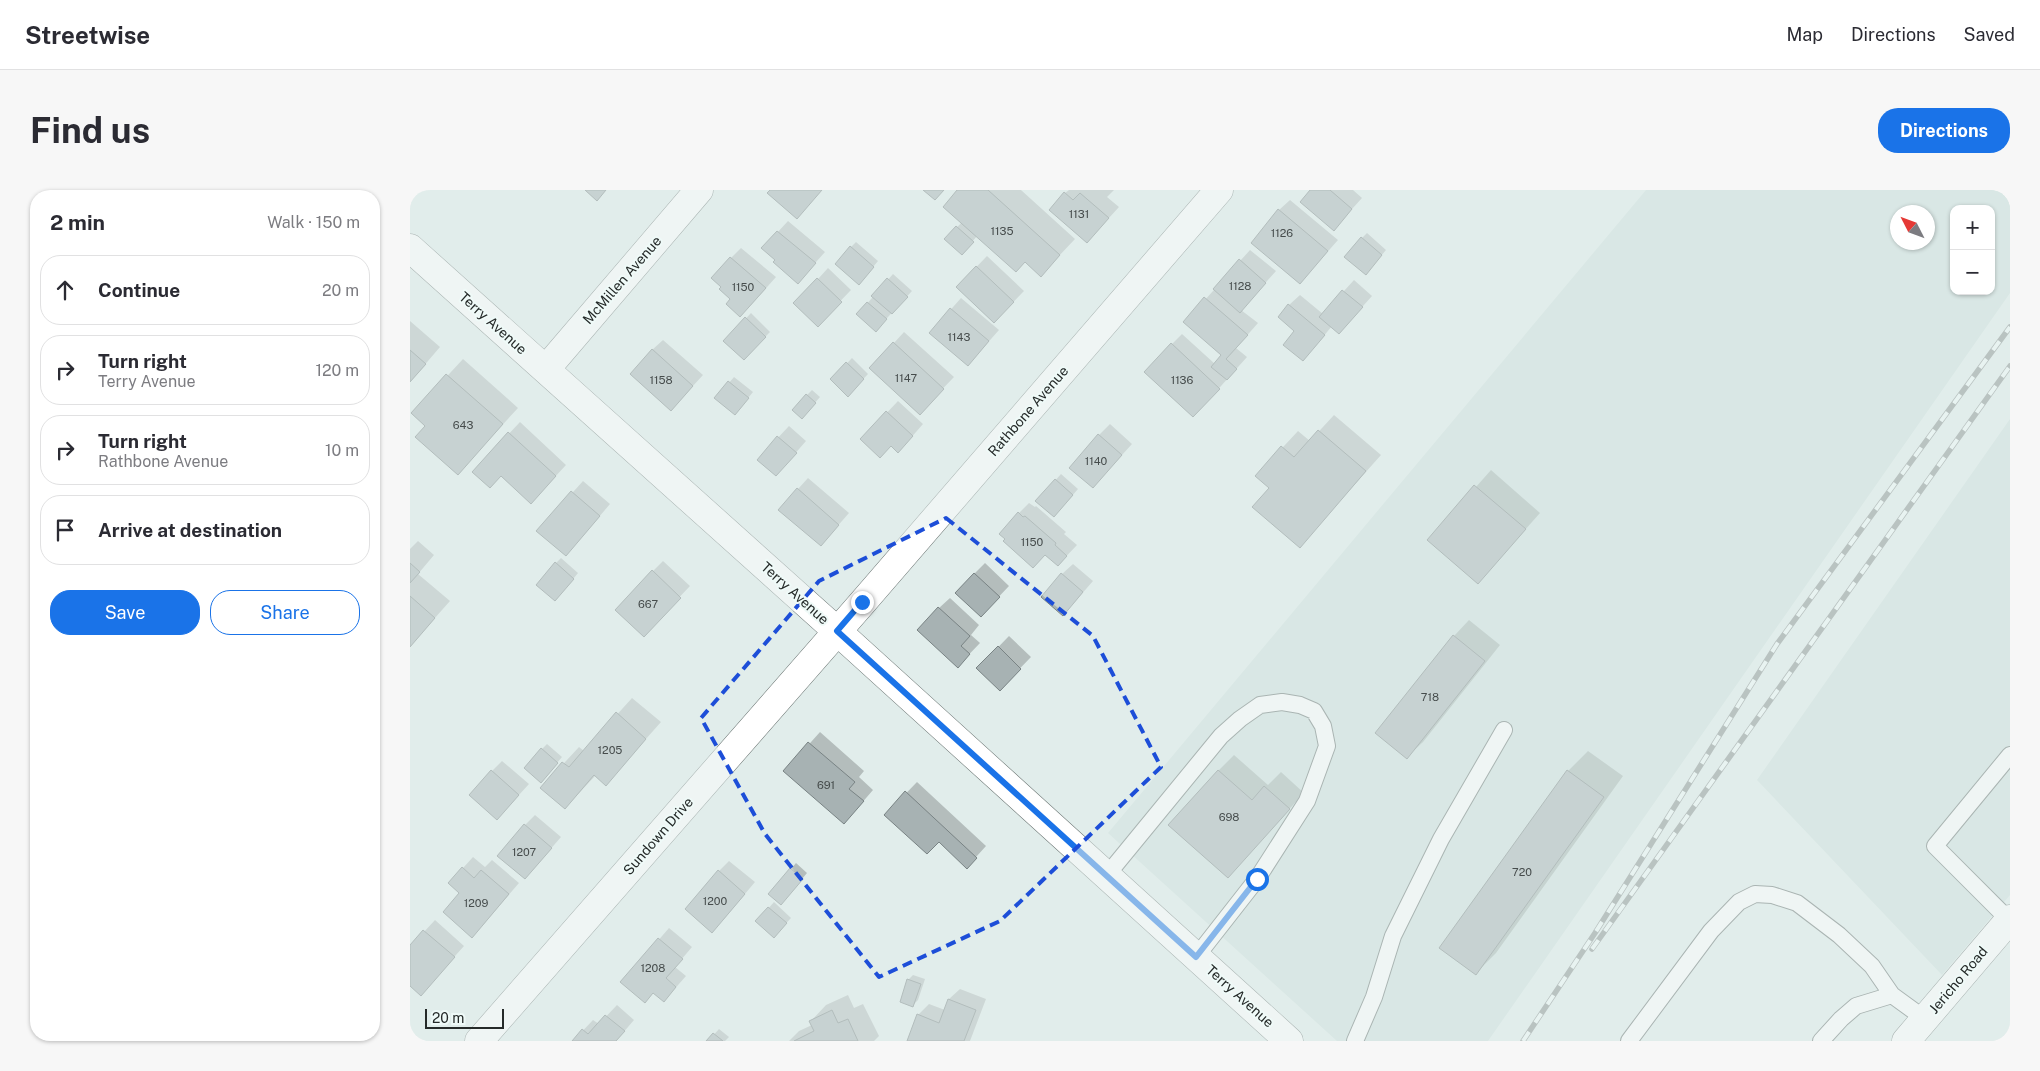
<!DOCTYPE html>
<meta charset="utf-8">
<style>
:root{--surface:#fff;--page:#f7f7f7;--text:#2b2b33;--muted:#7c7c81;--line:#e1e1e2;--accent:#1a73e8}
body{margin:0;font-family:"Public Sans",sans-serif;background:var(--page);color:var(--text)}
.controls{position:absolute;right:15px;top:15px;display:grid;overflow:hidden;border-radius:10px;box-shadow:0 1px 4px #0004}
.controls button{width:45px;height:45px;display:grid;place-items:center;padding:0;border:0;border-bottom:1px solid var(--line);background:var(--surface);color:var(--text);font:25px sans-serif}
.compass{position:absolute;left:1480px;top:15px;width:45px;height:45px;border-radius:50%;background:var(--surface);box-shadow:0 1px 4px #0004;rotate:312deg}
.scale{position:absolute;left:15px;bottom:12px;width:79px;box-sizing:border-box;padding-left:5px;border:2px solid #252a29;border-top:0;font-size:14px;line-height:18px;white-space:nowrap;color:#252a29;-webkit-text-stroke:4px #effaf8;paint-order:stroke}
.stop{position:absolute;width:15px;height:15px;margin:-11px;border:4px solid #1a73e8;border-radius:50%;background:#fff}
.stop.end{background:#1a73e8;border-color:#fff;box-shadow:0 1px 5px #0008}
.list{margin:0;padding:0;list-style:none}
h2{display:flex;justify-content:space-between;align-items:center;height:65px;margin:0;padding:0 20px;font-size:21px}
h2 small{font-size:16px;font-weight:400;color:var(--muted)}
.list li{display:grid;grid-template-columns:32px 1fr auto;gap:15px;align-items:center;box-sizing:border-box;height:70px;margin:0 10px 10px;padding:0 10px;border:1px solid var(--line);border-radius:20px}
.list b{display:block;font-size:19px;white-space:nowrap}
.list p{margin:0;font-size:16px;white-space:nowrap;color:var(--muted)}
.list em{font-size:16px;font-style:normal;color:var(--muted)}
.actions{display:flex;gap:10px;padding:15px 20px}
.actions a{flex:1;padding:11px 0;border:1px solid var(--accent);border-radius:20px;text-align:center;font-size:18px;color:var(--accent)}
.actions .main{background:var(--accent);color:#fff}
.icon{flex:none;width:28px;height:28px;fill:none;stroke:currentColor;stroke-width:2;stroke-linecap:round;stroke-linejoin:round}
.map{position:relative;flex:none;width:1600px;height:851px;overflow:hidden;border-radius:20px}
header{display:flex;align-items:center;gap:30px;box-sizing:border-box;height:70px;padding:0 25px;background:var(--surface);border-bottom:1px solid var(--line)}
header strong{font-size:24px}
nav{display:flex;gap:28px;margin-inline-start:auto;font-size:18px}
.intro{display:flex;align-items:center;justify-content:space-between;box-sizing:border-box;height:120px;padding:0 30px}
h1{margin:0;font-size:35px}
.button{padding:12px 22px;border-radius:20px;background:var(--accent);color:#fff;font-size:18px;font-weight:700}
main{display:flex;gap:30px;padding:0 30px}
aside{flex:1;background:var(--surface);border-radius:20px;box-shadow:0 1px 4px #0004}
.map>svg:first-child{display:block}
</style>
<header>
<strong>Streetwise</strong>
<nav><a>Map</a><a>Directions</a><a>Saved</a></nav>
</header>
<div class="intro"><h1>Find us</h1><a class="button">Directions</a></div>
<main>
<aside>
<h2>2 min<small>Walk · 150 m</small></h2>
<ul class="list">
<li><svg class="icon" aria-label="ahead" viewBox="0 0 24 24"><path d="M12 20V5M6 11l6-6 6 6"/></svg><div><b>Continue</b></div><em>20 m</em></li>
<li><svg class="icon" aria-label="right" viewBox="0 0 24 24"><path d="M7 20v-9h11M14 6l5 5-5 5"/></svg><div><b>Turn right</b><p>Terry Avenue</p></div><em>120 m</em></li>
<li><svg class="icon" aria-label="right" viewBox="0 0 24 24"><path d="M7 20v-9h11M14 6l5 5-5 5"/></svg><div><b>Turn right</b><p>Rathbone Avenue</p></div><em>10 m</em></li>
<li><svg class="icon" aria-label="arrive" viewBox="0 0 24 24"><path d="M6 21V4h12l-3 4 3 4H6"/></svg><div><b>Arrive at destination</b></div></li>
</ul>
<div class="actions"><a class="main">Save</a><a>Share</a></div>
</aside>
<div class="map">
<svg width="1600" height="851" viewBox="0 0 1600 851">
<rect width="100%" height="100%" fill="#e1edeb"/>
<path fill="#cee1dd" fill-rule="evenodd" d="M1236,0H1600V103L1078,851H927L698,643ZM1544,19H1581V101H1544ZM1488,22H1518V52H1488Z
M1600,229V705L1532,785L1347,590Z"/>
<path fill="#0003" d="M549,0H611L665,49L631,85L615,71L567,46L557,58L536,49L552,32Z
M659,0H704L697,7L709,17L677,52L655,3Z
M902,0H943L952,8L924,39Z
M880,10L928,50L890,93L869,20Z
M378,31L415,62L398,81L353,58Z
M957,43L976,60L961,78L952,48Z
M446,52L468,71L454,88L441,57Z
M331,58L366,87L341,115L322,109L321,68Z
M840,60L866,81L831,120L848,133L826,158L837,167L794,215L762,154L772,144L805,174L813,165L775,132Z
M577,66L614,101L584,132L547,97Z
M418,78L441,100L418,124L408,89Z
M483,84L502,101L466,140L448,124Z
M944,90L962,106L929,143L922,136L903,159L886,141L879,115L890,105L913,124Z
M551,108L589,140L558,175L521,142Z
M341,123L360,142L334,169L315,151Z
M0,131L30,157L0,192Z
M494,142L544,187L520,212L461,178Z
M253,150L293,185L271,209L242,160Z
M442,168L458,184L438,205L422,189Z
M53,169L108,218L48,283L17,235L3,223Z
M324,187L343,202L330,218L306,208Z
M402,200L410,207L397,222V205Z
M488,211L513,234L499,250L452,249Z
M924,225L971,265L890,356L861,298L847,285L888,241L900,251Z
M110,232L156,275L131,302L91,285L64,281Z
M700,234L722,254L683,297L689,245Z
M379,236L396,251L376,274L348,269Z
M1081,280L1130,323L1083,376L1019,350Z
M651,284L668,299L649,321L627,311Z
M398,288L439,323L411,355L388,299Z
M173,291L200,314L166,354L128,341Z
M619,313L625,317L626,316L656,342L654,344L667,355L648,375L609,323Z
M8,351L24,365L8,384L40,411L0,456V359Z
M151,368L168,383L150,405L146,373Z
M253,371L280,396L244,434L243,381Z
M575,373L599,396L581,415L564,384Z
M663,374L683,391L663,414L652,384Z
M540,408L569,435L561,445L570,453L548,476L529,418Z
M1059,430L1090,455L1013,552L997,567L1044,446Z
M599,446L621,467L590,499L568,478Z
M222,508L251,532L196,594L186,585L155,618L131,598L169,557L174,561Z
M410,542L454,581L449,587L463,600L444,622L375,581Z
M137,554L152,567L136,586L132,559Z
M1178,561L1213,586L1086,763L1066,783L1158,581Z
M824,565L858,595L871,582L894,603L818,686L808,581Z
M92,571L119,594L98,617L82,581Z
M507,592L576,656L557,677L529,651L476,624Z
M125,625L151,647L125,677L115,635Z
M63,667L75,677L82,670L109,693L73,735L51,703L53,678Z
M319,671L345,692L313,730L309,681Z
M386,673L397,683L376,708L359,704Z
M364,712L381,728L369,741L347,731Z
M25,730L54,756L11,804L0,795V757Z
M259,738L282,757L265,777L276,786L254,811L244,802L235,812L212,792Z
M503,785L515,789L508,810L503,815L498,790Z
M550,799L576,809L560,851H498L508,825L519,814L535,820L539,809Z
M438,805L444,818L453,814L469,846L464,851H379L389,841L402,835L401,831L416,815Z
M207,815L224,830L206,851H163L183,830L189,834Z
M309,839L319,847L315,851H298Z"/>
<path fill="#a7b2b3" stroke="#798384" d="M175,0H196L187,11Z
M360,0H412L387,29L357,3Z
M513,0H534L525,10Z
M547,0H578L650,65L631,87L615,72L606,82L533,17Z
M900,0H920L942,19L924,41L890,12Z
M654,2L663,10L670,3L699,28L677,53L639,20Z
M868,19L918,61L890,94L841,53Z
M546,36L564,52L552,65L534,49Z
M367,41L406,73L388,94L363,72L365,70L351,58Z
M951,47L972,65L956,85L934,67Z
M440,56L464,77L449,95L425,74Z
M320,67L356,98L330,127L316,114L320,109L309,99L311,97L301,88Z
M829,69L856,93L830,123L803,99Z
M566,76L604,112L584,133L546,97Z
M407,88L432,112L408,137L383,113Z
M477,88L498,107L482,124L461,106Z
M932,100L953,117L929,144L909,127Z
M794,107L838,145L816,169L827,179L817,190L801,177L811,165L773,132Z
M457,112L477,129L466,142L446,124Z
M878,114L915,145L893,171L873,155L884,141L868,127Z
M540,118L579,151L558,176L519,143Z
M335,127L356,147L334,170L313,151Z
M483,152L534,199L510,225L459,178Z
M761,153L810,199L783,227L734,182Z
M242,159L283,196L261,221L220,184Z
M0,160L16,174L0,192Z
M436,172L454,189L438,207L420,189Z
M36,184L93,234L48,285L5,247L15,236L1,223Z
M318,191L339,208L325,225L304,208Z
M396,204L406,213L392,229L382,220Z
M476,221L503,246L488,263L481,256L470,268L450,249Z
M908,240L956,281L890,358L842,317L859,298L845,286L871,256L884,267Z
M98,242L146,286L121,314L91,286L80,298L62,282Z
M688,244L712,265L683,298L659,278Z
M367,246L387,263L366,286L347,270Z
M645,289L663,305L644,327L625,311Z
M1064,295L1116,339L1068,394L1017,350Z
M387,298L429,335L411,356L368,320Z
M161,301L190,326L156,366L126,341Z
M608,322L613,327L615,326L646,353L645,355L657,366L648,376L635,365L623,378L593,351L595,349L589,344Z
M145,372L164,389L145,411L126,395Z
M0,373L10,382L0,393Z
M242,380L271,408L234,447L205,420Z
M564,383L590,407L571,427L545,403Z
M651,383L673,402L653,426L631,407Z
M0,406L25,428L0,457Z
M528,417L560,446L551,456L560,464L548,478L507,440Z
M1043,445L1075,471L997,569L965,543Z
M588,456L611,479L590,501L566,478Z
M206,522L236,549L196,596L184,585L155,619L130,598L152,572L159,577Z
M398,552L445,592L439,599L454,611L434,634L373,581Z
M131,558L148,573L131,593L114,578Z
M81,580L109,605L87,630L59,605Z
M808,580L842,610L854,596L880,619L818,688L758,635Z
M1157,580L1194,607L1066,785L1029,758Z
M495,601L567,668L557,679L529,652L517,664L474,625Z
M114,634L142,658L115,689L87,666Z
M52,677L64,688L71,680L99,704L62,748L33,722L49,703L38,693Z
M380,678L393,689L371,715L358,704Z
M308,680L335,704L302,743L275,719Z
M358,717L377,733L364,748L345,731Z
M13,740L45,767L11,806L0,796V755Z
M248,748L273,769L256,788L266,797L254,812L243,803L235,813L210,792Z
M497,789L511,794L503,817L490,812Z
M538,809L566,820L554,851H497L507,824L529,833Z
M422,820L428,833L438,829L448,851H384L404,841L399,831Z
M195,825L215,841L206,851H162L172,839L178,844Z
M303,843L313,851H296Z"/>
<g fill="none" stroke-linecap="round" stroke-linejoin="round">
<g stroke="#67716f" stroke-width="18">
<path id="lane" d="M697,685L811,546L830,529L850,515L872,512L890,515L904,521L913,536L917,556L897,611L847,689L786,767
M1599,730L1525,656L1600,565
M945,851L964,807L983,746L1031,649L1094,540
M1219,851L1301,741L1329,712L1345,704L1362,705L1387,713L1429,745L1462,776L1482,805L1515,829
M1411,851L1431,829L1446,816L1482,805"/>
</g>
<g stroke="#67716f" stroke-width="29">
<path id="street" d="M136,179L289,0
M69,851L453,412L809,0"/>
</g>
<g stroke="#67716f" stroke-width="29">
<path id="secondary" d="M0,58L427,441L879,851
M1496,851L1600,729"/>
</g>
<use href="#lane" stroke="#fff" stroke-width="16"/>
<use href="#street" stroke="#fff" stroke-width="28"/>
<use href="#secondary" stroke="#fff" stroke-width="28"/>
<g stroke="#88908f" stroke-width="5.5">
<path id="rail" d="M1182,759L1600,176
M1113,851L1185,743L1367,454L1600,137"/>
</g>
<use href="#rail" stroke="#effaf8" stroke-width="4" stroke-dasharray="11" stroke-linecap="butt"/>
</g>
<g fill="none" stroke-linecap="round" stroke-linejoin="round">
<path stroke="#1a73e8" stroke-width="6" d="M452,412L427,441L786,767L847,689"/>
</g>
<path d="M0 0H1600V851H0ZM536,328L683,446L751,577L590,731L469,787L355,644L291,528L409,391Z" fill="#e1edeb" fill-opacity=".55" fill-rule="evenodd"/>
<path fill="none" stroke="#1d4ed8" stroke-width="4" stroke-dasharray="10 6" stroke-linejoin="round" d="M536,328L683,446L751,577L590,731L469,787L355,644L291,528L409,391Z"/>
<g text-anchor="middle" stroke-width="4" stroke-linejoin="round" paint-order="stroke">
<g font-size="11" fill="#464c4c">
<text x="669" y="28">1131</text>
<text x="592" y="45">1135</text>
<text x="872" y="47">1126</text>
<text x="830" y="100">1128</text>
<text x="333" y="101">1150</text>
<text x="549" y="151">1143</text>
<text x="496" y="192">1147</text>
<text x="251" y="194">1158</text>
<text x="772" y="194">1136</text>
<text x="53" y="239">643</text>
<text x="686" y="275">1140</text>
<text x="622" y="356">1150</text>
<text x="238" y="418">667</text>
<text x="1020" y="511">718</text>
<text x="200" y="564">1205</text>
<text x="416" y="599">691</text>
<text x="819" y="631">698</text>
<text x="114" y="666">1207</text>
<text x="1112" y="686">720</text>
<text x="305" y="715">1200</text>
<text x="66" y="717">1209</text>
<text x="243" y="782">1208</text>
</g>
<g font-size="14" fill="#252a29" stroke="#effaf8">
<text transform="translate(212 90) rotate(-49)" y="5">McMillen Avenue</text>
<text transform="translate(83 133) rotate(42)" y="5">Terry Avenue</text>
<text transform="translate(618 221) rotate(-49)" y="5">Rathbone Avenue</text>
<text transform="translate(385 403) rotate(42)" y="5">Terry Avenue</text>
<text transform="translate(248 646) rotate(-49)" y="5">Sundown Drive</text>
<text transform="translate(1548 790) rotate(-50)" y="5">Jericho Road</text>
<text transform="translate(830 806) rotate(42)" y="5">Terry Avenue</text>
</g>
</g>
</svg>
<div class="controls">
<button>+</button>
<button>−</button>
</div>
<svg class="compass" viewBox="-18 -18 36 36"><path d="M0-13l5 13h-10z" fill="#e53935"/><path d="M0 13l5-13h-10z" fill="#7c7c81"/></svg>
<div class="scale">20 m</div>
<div class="stop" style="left:847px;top:689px"></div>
<div class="stop end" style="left:452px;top:412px"></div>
</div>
</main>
